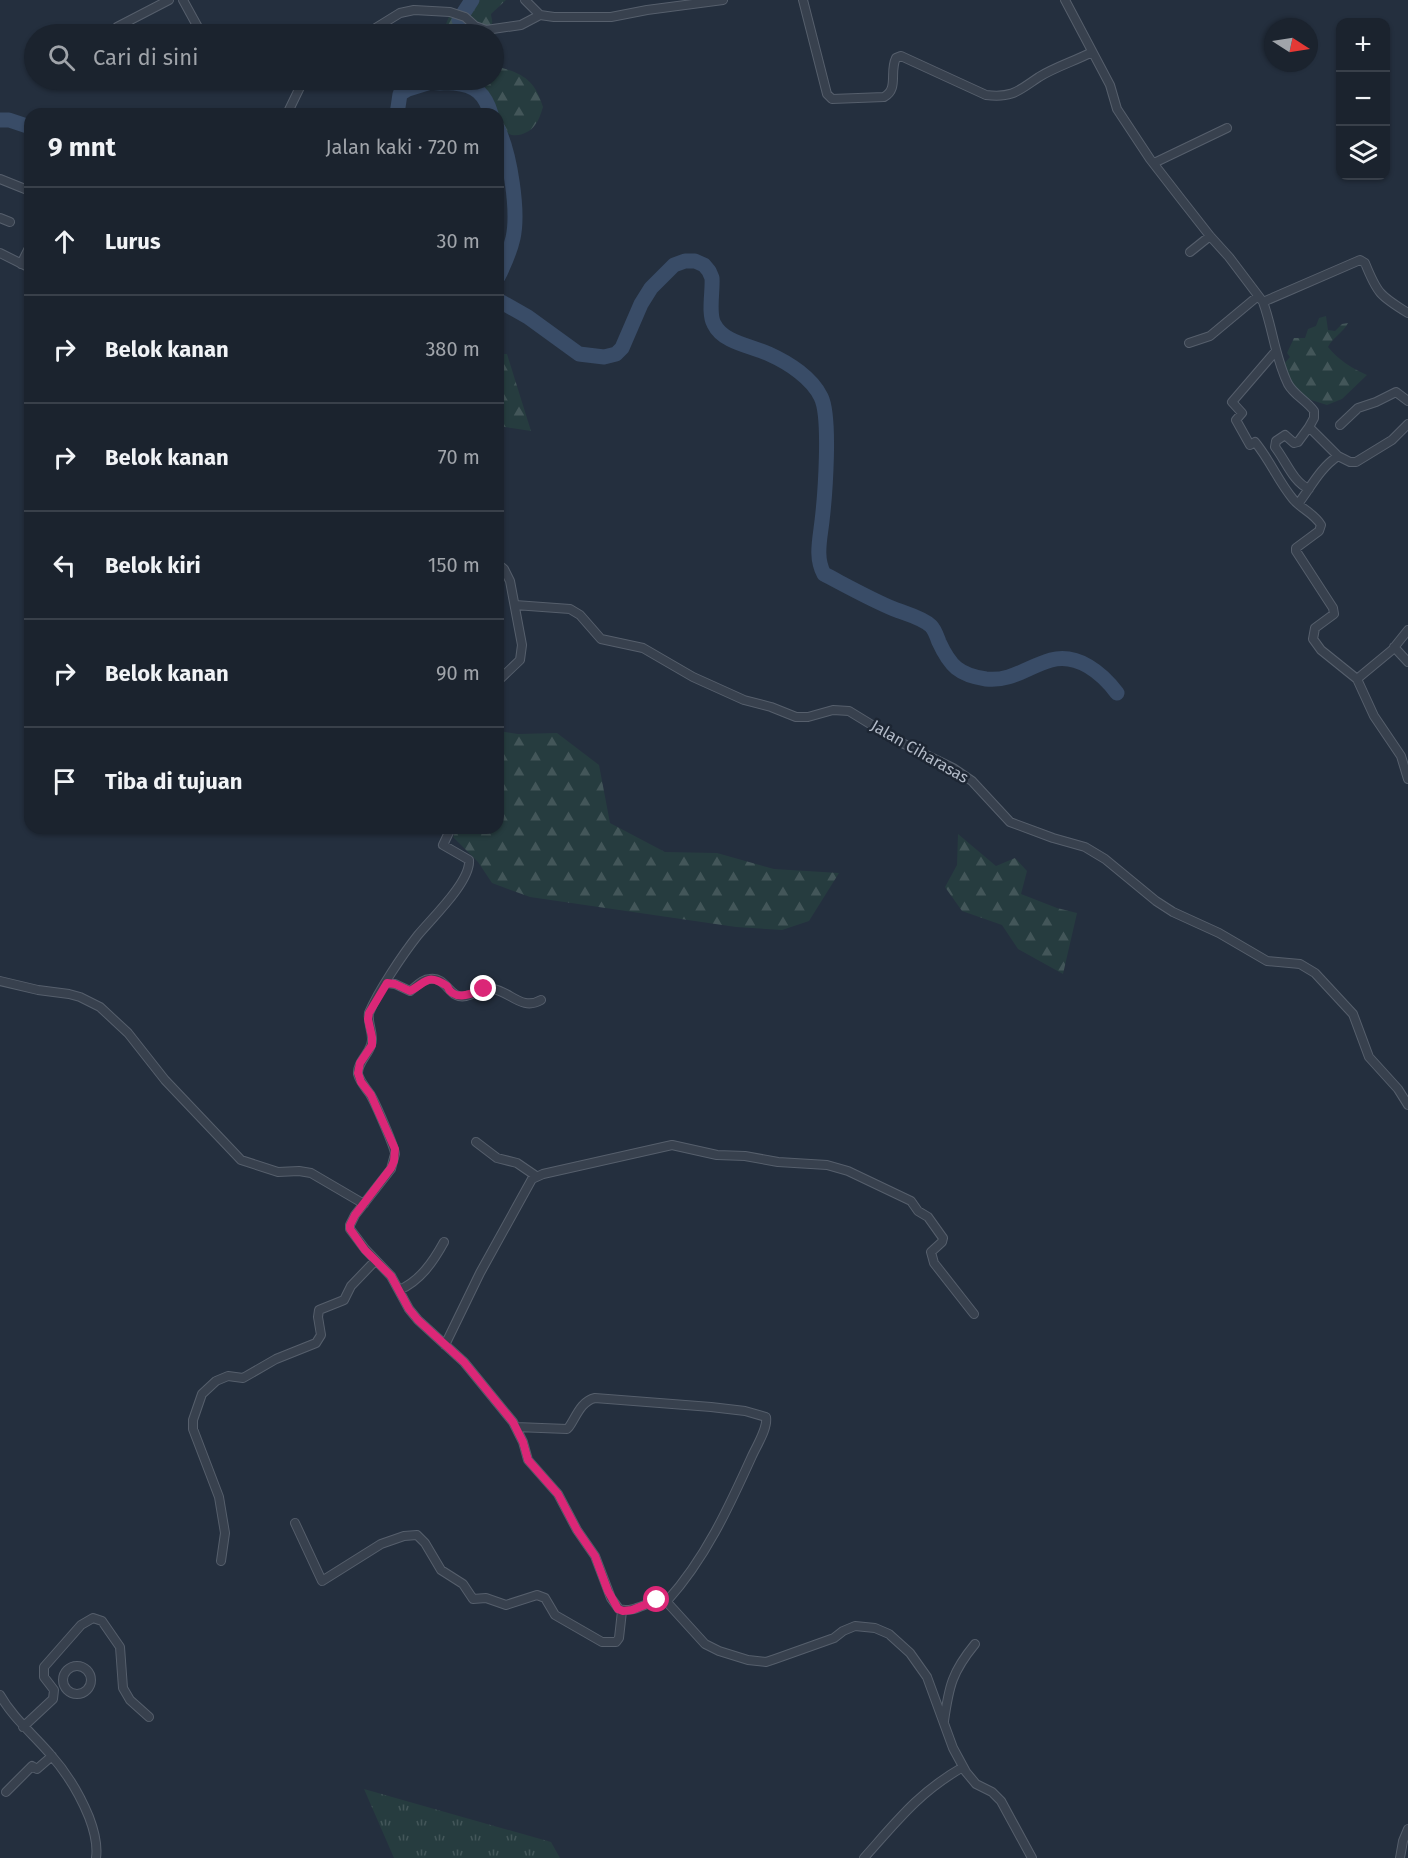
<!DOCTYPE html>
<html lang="id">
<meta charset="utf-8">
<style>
:root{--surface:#1b232e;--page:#242b36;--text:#f1f3f6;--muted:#a0a4aa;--line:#39404a}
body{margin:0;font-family:"Fira Sans",sans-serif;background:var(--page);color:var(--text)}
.controls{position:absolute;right:18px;top:18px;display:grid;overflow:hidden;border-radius:12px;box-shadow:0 2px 4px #0004}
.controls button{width:54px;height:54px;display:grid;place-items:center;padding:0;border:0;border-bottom:2px solid var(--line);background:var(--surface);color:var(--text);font:30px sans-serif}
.compass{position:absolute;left:1264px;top:18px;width:54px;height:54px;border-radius:50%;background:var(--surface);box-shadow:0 2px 4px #0004;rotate:102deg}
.stop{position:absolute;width:18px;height:18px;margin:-14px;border:4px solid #db2777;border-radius:50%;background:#fff}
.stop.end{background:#db2777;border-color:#fff;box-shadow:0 2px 6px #0008}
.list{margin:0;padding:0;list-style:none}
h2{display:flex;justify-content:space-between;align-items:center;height:78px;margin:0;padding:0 24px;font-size:26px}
h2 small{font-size:20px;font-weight:400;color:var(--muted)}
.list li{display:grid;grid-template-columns:39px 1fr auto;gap:18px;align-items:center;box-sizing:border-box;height:108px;padding:0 24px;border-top:2px solid var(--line)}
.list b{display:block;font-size:22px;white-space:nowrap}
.list em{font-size:20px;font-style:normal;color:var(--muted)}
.icon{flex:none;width:33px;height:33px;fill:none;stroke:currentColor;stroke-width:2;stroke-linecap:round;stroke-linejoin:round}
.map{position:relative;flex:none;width:1408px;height:1858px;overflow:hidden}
.search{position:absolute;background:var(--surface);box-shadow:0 2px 4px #0004;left:24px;top:24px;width:480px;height:66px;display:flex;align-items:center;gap:15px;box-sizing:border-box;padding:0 21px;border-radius:33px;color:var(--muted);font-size:22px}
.panel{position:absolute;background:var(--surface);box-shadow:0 2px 4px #0004;left:24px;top:108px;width:480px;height:726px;border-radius:18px}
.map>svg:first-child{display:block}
</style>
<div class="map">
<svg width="1408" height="1858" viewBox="0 0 1408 1858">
<defs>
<pattern id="grass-tufts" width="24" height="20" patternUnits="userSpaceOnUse" patternTransform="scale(1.5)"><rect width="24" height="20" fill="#263c3f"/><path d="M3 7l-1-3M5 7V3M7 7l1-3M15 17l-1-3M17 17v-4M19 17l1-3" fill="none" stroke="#435659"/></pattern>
<pattern id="forest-firs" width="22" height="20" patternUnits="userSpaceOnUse" patternTransform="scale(1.5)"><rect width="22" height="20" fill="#263c3f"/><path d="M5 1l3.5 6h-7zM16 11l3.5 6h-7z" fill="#435659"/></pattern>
</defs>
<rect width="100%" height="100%" fill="#242f3e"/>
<path fill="url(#grass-tufts)" d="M364,1789L551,1842L560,1858H394Z"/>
<path fill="url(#forest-firs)" d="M475,0H506L491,14C491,17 493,21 492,24C487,38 455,34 442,34L450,14L459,22L476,7Z
M494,66C521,72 535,79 543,107C541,113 539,120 535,125C528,135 511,140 503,129C491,112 496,88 470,80H494Z
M1326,316L1328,330L1335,331L1342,324L1348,323C1343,333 1333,337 1328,347C1339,360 1351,368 1367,375L1342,399L1327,405L1311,400L1292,388L1282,366L1290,357L1287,353L1294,338H1305L1308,329L1316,326L1319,318Z
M498,354H507L531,431L498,426Z
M498,731L518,734L557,733L599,765L610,823L665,852L717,853L774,869L839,873L809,921L782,930L736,927L530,897L492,883L478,862L453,837L457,828H498Z
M958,834L996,866L1015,858L1027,871L1021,894L1057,908L1077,913L1063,974L1018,949L1002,925L962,911L945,887L957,865Z"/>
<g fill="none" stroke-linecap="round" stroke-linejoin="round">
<path stroke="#394c67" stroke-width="15" d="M459,20L472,0
M430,82C439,84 445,82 454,83C476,85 485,94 491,114
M397,114L400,94L408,89L437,80
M0,120H9L30,127
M498,129C510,154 519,211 513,238C510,251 504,265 498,277
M498,300L528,317L579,354L604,357L616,354L622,348L641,304L651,288L674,265L685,261H695L704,265L709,271L712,278C713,291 708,314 714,324C723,343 752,346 769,354C789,363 812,378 821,397C831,417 825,496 822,521C820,539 815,558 824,574C847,586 870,599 894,609C906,614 921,617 931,626C935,630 937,637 939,642C950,666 959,675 986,679C1011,682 1029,666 1051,660C1078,653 1102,673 1117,693"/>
<g stroke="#565f6c" stroke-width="10">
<path id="minor" d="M183,0L200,31L193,34
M525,0L540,15L554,17H611L647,10L723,0
M803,0L827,94L832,99L884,97C899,89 889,72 896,58L901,56L986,95C1013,98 1018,91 1039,77C1055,67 1075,61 1092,52
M1065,0L1110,85L1117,109L1150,159L1181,199L1210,236L1229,257L1263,302L1360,260L1365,263C1377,293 1380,296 1408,313
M117,27L169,0
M366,34L400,13L414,10L450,12L465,17L475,26L486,30L521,25L540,15
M287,114L302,83L306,80
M1154,163L1227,128
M0,179L30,191
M0,218L10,222
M1190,252L1210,236
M0,253L30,268
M21,264L30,246
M1263,302C1273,329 1275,358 1288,384C1294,395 1307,401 1314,411V418L1309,427
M1189,343L1210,336L1258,296
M1275,352L1232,402L1242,413L1236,420L1250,445L1255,442C1270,460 1278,481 1293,499C1301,509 1314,513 1321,525L1319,531L1296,548V551L1333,608L1334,614L1315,628L1313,639L1321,650L1357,679
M1340,425L1358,408L1376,402L1396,392L1408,401
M1309,489C1293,482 1286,461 1275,447L1276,441L1285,435L1294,443L1298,442L1309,427L1338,456
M1298,504C1311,487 1320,468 1338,456L1350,462H1356L1392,440L1408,424
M498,564L504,569L510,581L522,645L520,660L498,681
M515,605L570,609L580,615L601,639L643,648L693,677L744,700L771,707L796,717H808L833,710L849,711L898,741L953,768L972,781L1010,822L1053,838L1085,847L1105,859L1156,901L1173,912L1219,933L1267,961L1300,964L1315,973L1353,1014L1369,1057L1398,1089L1408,1105
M1408,630L1392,650L1357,679L1374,716L1401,756L1408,779
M1394,647L1408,662
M451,828L443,845L469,860C471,881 432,918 418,935C403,954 378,991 369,1013C367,1024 375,1035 371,1045C368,1055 357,1063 358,1074C360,1082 366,1088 370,1094C375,1102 395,1148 395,1154L391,1169L355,1215L350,1225V1229L365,1249L391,1276L409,1309L418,1320L464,1362L513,1422L523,1442L528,1460L558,1494L577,1530L595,1556L611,1598L619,1609C635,1614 649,1599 665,1600L705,1644L719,1651L748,1660L766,1662L775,1659L834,1638L843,1631L855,1626L875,1628L889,1634L910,1653L927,1677L953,1748L966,1772L976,1784L992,1792L1001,1801L1032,1858
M0,981L38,990L69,994L80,997L100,1007L128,1033L165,1080L241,1160L278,1172L299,1171L311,1173L364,1204
M387,983L395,984L410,991C416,987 422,979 430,979C443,977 447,990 456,995C468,1001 481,986 493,989C511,992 522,1011 541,1000
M476,1142L497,1158L517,1163L536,1176
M399,1290C420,1281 433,1262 444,1242
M445,1345L480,1273L532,1179L543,1174L672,1145L717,1155L745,1156L778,1162L827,1165L848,1171L911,1201L918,1211L928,1217L943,1238L942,1242L931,1252L934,1263L974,1314
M516,1427L567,1429L569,1427C576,1417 581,1401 595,1398L711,1407L745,1411L766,1417C768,1428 757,1445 752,1456C729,1507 705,1559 667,1601
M295,1523L322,1581L381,1544L404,1536L417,1535L425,1543L441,1570L463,1584L473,1599L486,1598L506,1605L537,1595L545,1598L555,1615L602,1642H616L619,1638L622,1611
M221,1561L225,1533L219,1497L193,1429V1420L202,1394L216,1381L228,1376L243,1378L276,1359L316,1343L321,1335L318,1317L319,1310L344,1300L351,1286L375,1261
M63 1680a14 14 0 1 1 28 0a14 14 0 1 1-28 0Z
M0,1695C13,1718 33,1734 50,1754C67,1773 80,1795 89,1817C94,1830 98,1844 96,1858
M944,1721C949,1686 952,1672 975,1644
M23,1727L53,1699L54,1690L44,1677V1667L81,1625L93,1618L102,1621L120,1647L123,1688L130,1700L149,1717
M6,1792L32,1766L37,1769L52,1756
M864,1858C897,1821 919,1792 963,1767
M1400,1858L1403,1841L1408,1829"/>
</g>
<use href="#minor" stroke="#38414e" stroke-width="8"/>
</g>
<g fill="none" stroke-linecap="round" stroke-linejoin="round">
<path stroke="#db2777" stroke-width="8" d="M484,989C471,994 454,1002 447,986C427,973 427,982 410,991L395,984L387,983L369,1013L368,1019L372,1037V1045L360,1063L358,1073L361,1082L371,1095L395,1149L394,1161L391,1168L355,1215L350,1225V1229L365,1250L391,1276L409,1309L418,1320L464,1362L513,1422L523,1442L528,1460L558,1494L577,1530L595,1556L608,1591L618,1609L623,1611L632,1610L657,1600"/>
</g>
<g text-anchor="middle" stroke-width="5" stroke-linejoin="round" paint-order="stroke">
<g font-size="16" fill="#b4bcc9" stroke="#1d2633">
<text transform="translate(920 751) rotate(30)" y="6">Jalan Ciharasas</text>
</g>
</g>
</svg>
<div class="controls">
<button>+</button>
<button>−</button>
<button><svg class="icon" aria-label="layers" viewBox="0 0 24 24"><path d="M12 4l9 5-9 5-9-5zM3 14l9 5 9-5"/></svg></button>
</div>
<svg class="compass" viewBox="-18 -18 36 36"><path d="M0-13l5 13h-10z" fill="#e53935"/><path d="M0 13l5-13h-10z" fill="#a0a4aa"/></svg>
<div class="stop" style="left:657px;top:1600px"></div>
<div class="stop end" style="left:484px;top:989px"></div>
<div class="search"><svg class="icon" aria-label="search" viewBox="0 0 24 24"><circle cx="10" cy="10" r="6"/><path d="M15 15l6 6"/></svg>Cari di sini</div>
<section class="panel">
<h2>9 mnt<small>Jalan kaki · 720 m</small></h2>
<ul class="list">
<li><svg class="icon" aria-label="ahead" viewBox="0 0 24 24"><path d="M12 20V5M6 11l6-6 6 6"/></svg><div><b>Lurus</b></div><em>30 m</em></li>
<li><svg class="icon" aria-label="right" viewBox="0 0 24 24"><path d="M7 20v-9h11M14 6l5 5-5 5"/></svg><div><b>Belok kanan</b></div><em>380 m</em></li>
<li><svg class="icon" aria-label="right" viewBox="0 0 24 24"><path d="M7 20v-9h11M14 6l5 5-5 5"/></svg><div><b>Belok kanan</b></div><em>70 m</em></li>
<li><svg class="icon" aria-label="left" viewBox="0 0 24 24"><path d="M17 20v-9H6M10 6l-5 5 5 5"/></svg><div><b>Belok kiri</b></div><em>150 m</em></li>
<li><svg class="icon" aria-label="right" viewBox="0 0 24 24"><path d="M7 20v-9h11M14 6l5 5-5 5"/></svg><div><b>Belok kanan</b></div><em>90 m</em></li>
<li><svg class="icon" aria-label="arrive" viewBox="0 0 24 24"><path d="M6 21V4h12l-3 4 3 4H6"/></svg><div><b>Tiba di tujuan</b></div></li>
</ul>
</section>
</div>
